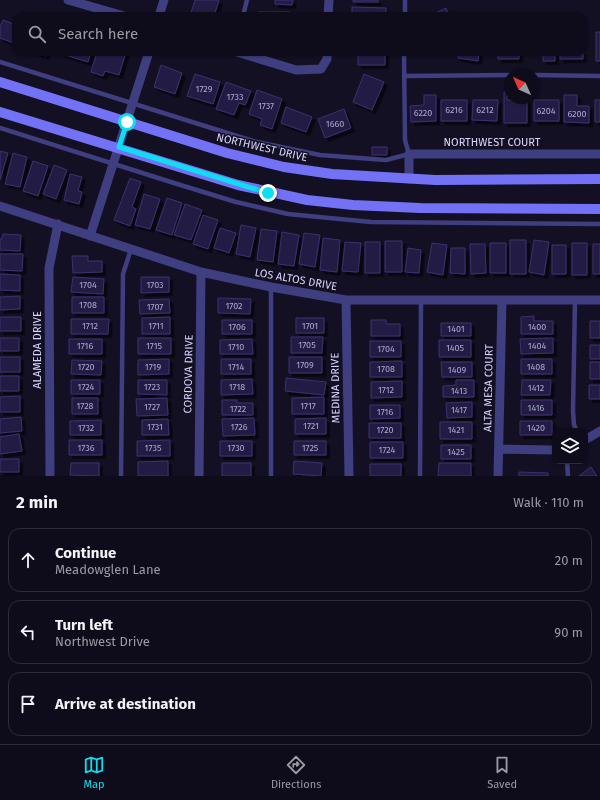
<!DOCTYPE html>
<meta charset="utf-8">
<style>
:root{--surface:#0e0c1b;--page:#1c1a28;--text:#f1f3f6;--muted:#9b9ba3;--line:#2e2c3a;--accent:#0ddef1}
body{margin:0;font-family:"Fira Sans",sans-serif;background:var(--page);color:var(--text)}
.controls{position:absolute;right:12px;bottom:12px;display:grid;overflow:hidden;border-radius:8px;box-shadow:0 1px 3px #0004}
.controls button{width:36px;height:36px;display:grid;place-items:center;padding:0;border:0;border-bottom:1px solid var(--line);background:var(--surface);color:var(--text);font:20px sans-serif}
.compass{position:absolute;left:504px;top:68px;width:36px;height:36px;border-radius:50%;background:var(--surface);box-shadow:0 1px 3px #0004;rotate:315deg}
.stop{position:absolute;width:12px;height:12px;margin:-9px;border:3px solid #0ddef1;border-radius:50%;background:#fff}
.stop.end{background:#0ddef1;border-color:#fff;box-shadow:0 1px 4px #0008}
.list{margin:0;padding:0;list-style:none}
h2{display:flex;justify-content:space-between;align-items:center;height:52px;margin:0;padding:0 16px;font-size:17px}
h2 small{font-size:13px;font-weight:400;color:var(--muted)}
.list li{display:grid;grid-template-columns:26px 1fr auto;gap:12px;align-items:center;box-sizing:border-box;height:64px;margin:0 8px 8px;padding:0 8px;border:1px solid var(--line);border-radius:12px}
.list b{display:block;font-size:15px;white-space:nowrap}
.list p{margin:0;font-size:13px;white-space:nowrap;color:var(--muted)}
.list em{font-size:13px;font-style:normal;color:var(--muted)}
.icon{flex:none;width:22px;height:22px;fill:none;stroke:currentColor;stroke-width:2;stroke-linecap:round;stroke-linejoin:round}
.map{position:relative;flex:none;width:600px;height:476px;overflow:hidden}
.search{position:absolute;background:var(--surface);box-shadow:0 1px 3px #0004;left:12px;right:12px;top:12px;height:44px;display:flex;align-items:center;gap:10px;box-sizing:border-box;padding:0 14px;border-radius:12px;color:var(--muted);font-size:15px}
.sheet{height:268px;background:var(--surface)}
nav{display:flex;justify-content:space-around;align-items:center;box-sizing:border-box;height:56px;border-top:1px solid var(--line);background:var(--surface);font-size:11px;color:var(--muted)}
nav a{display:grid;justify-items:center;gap:2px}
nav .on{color:var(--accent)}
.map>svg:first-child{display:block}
</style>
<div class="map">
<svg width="600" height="476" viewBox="0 0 600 476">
<defs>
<filter id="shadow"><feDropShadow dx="3.5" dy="3.5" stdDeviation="0" flood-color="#0009"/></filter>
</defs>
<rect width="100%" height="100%" fill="#131024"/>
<path fill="#241d44" stroke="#3c306f" filter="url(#shadow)" d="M195,0H219L214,16H190Z
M275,0H293L292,5L275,4Z
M353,0H378V2H353Z
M352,7L386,8V16H352Z
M446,8L449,16H429Z
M258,12H290V16H258Z
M3,20L16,25V44L0,38V27Z
M596,32H600V61H596Z
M33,52H47L46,56Z
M63,52H91L88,62L62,54Z
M97,52H126L119,75L105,71L103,76L91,72Z
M358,52H385V65H358Z
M459,52H479L478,61L458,58Z
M498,52H519V59H498Z
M543,52H555V61H543Z
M560,52H583V59H560Z
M161,65L182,73L175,94L154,87Z
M195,74L220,82L213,104L187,96Z
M364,74L384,82L372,110L353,102Z
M226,82L251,91L245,105L239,103L234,115L216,109Z
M257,90L282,99L272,129L260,125L262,119L249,114Z
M504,92H507V100H527V123H504Z
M424,95H436V121L411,122L410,106L424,105Z
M564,95H577V106H589V123L564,122Z
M441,100H467V121H441Z
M473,100H498L497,121L472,120Z
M534,100H559V121H534Z
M595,100H600V122H595Z
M286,107L312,117L306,132L281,123Z
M344,109L351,128L325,138L318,119Z
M372,147H387V155H372Z
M0,151L8,153L0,180Z
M13,153L27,157L20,187L5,184Z
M33,161L48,166L38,196L23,191Z
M54,165L67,170L56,199L43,194Z
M70,174L82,177L78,191L82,192L79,204L64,200Z
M130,178L141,182L132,207L136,209L130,226L114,220Z
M144,194L160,199L150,229L135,225Z
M167,198L182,203L172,235L156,230Z
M185,204L202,210L191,240L174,235Z
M203,215L218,220L208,249L193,244Z
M241,225L256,228L250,257L236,254Z
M220,228L236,233L229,253L214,248Z
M261,229L277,231L273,262L257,260Z
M282,232L299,235L294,266L278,264Z
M304,233L320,235L315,267L299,264Z
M3,234L21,235L20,251L0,250V239H2Z
M323,238L340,240L337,272L320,270Z
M510,240H526V274H510Z
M534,240L549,242L544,275L529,272Z
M385,241H402V272H385Z
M345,242L361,243L358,272L342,271Z
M365,242H380V273H365Z
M432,243L447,245L443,275L427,272Z
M490,243H506V273H490Z
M572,243H587V275H572Z
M470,244H485L486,273L471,274Z
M593,244H600V274H593Z
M552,245H566V274H552Z
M408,248L421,250L419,273L405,272Z
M451,248H465V274L450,273Z
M0,254H23L22,271L0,270Z
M72,256H88V261H102V272L73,273Z
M0,274L20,275V291L0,290Z
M73,277L104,279L103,294L71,292Z
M141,277H169V292L141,293Z
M20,296V309L0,310V297Z
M72,297H104V313H72Z
M218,298L251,299L250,314L218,313Z
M169,299L170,313L140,314L139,300Z
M534,316V321H553V334H521V317Z
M0,317H21V331H0Z
M170,317V334H142V318Z
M296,318H324V333H296Z
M71,319H109L108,334H71Z
M222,320H252V334H222Z
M371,320H386V324H400V336H371Z
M590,321H600V338H590Z
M441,323H471V336H441Z
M291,337H323L322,353H291Z
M0,338H19V351H0Z
M138,338H171V354H138Z
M553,338V353L521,354L520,339Z
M69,339H102V354H69Z
M252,339L253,354H220V340Z
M439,340H471V357H439Z
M370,341H401V357H370Z
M590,345H600V359H590Z
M0,357H20V372H0Z
M289,357H322V373H289Z
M169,359V374L138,375V360Z
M221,359H251V374H221Z
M521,359H552V374H521Z
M72,360L102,361L101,375L71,374Z
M402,361V377H370V362Z
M441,362H472V377H442Z
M590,362H600V379H590Z
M0,376H19V391H0Z
M286,378L326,382L324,395L285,391Z
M252,379L253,394L221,395V380Z
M71,380H100V394H71Z
M138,380H167V395L138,394Z
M456,380H474V397H443V386L456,385Z
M522,380H551L550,395H521Z
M402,381V397L371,398V382Z
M589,385H600V399H589Z
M20,396V412H0V397Z
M324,397V414H292V398Z
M72,398H98V414H72Z
M167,398L168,415L137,416L136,399Z
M222,400H237V403H253V415H222Z
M521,400H552V415H521Z
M472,402V417L447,418L446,403Z
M370,405H400V418L370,419Z
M21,417L22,431L0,433V419Z
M254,418L255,435L223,436L222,419Z
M326,418V434H295V419Z
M168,419L169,435H142V420Z
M101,420V435H70V421Z
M520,421H552V435H520Z
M440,422H472V439H440Z
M369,423H401V438H369Z
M19,434L22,451L0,454V437Z
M69,440H102V455H69Z
M170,440V456H137V441Z
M220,441H252V456H220Z
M294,441H326V455H294Z
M370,442H403V458H370Z
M441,445H471V459H441Z
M0,459H19V472H0Z
M168,461V476H138V462Z
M294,461L322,463L321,476L293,474Z
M71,463H99V476L70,475Z
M222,463H251V476H222Z
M439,463H471V476H438Z
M370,464H401V476H370Z
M591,467L597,476H579Z
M519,472L548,473V476H519Z"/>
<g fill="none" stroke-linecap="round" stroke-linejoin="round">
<path stroke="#3f3e81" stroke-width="4.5" d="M243,16L247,0
M405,16V0
M0,62L253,141L320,155L386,160L409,154L405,140L404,52
M534,75L600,76
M404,76L510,75
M0,128L174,183L236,202L288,214L371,222L600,224
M575,300L573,411L574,425L577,431
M567,461L568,476
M121,476L123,274L131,249
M271,476V287
M420,476L421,301"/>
<path stroke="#3f3e81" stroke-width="9" d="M68,0L124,16
M159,16L164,0
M328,16L329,0
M237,52L296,70L321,69L327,59V52
M409,179V154H600
M0,206L201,272L271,287L346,300H600
M90,236L149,52
M346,300L349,476
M585,440L600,431
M499,449L555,450
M50,476L49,268L58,224
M199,476L201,272
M498,476L502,301"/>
<path stroke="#7372f7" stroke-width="10" d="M0,82L227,153L284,167L332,174L435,180L600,179
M0,112L238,185L307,200L353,205L420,208L600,209"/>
</g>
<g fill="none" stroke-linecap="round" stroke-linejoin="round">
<path stroke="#0ddef1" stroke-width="5" d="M127,122L119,147L268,193"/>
</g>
<g text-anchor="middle" stroke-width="3" stroke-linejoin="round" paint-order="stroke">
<g font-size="9" fill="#aca7cf">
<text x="204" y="92">1729</text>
<text x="235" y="100">1733</text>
<text x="266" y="109">1737</text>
<text x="454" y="113">6216</text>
<text x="485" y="113">6212</text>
<text x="546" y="114">6204</text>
<text x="423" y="116">6220</text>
<text x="577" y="117">6200</text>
<text x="335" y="127">1660</text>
<text x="88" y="288">1704</text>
<text x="155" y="288">1703</text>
<text x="88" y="308">1708</text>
<text x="234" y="309">1702</text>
<text x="155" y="310">1707</text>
<text x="90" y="329">1712</text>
<text x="156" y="329">1711</text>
<text x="310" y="329">1701</text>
<text x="237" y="330">1706</text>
<text x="537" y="330">1400</text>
<text x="456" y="332">1401</text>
<text x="307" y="348">1705</text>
<text x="85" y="349">1716</text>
<text x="154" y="349">1715</text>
<text x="537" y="349">1404</text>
<text x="236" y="350">1710</text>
<text x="455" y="351">1405</text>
<text x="386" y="352">1704</text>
<text x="305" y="368">1709</text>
<text x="86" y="370">1720</text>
<text x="153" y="370">1719</text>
<text x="236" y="370">1714</text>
<text x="536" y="370">1408</text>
<text x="386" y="372">1708</text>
<text x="457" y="373">1409</text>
<text x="86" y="390">1724</text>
<text x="152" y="390">1723</text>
<text x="237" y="390">1718</text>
<text x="536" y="391">1412</text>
<text x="386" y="393">1712</text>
<text x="459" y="394">1413</text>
<text x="85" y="409">1728</text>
<text x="308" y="409">1717</text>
<text x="152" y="410">1727</text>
<text x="536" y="411">1416</text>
<text x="238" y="412">1722</text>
<text x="459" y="413">1417</text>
<text x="385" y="415">1716</text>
<text x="311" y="429">1721</text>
<text x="155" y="430">1731</text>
<text x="239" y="430">1726</text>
<text x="86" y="431">1732</text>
<text x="536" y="431">1420</text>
<text x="385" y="433">1720</text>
<text x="456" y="433">1421</text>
<text x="86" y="451">1736</text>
<text x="153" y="451">1735</text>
<text x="236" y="451">1730</text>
<text x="310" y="451">1725</text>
<text x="387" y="453">1724</text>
<text x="456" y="455">1425</text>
</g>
<g font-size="11" fill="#d9d5fd" stroke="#131024">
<text x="492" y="146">NORTHWEST COURT</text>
<text transform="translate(262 147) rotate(13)" y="4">NORTHWEST DRIVE</text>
<text transform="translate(296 279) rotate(10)" y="4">LOS ALTOS DRIVE</text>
<text transform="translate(37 350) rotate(-90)" y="4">ALAMEDA DRIVE</text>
<text transform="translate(188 374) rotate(-89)" y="4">CORDOVA DRIVE</text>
<text transform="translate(335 388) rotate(-91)" y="4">MEDINA DRIVE</text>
<text transform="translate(488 388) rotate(-89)" y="4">ALTA MESA COURT</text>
</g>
</g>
</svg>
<div class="controls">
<button><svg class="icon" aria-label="layers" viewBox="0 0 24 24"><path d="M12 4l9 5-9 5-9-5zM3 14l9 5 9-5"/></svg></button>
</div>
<svg class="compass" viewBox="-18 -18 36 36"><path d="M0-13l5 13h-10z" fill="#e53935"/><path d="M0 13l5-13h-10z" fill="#9b9ba3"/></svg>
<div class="stop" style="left:127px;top:122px"></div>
<div class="stop end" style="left:268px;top:193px"></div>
<div class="search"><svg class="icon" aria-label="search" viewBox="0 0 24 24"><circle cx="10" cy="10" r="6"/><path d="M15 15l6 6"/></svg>Search here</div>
</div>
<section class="sheet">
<h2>2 min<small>Walk · 110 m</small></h2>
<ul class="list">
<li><svg class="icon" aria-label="ahead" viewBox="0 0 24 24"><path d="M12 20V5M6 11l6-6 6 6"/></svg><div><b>Continue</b><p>Meadowglen Lane</p></div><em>20 m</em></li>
<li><svg class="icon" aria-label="left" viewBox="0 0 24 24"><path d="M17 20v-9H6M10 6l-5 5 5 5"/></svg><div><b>Turn left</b><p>Northwest Drive</p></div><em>90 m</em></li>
<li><svg class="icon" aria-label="arrive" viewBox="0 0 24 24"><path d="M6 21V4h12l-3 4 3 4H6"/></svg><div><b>Arrive at destination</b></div></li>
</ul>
</section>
<nav>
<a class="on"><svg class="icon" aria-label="map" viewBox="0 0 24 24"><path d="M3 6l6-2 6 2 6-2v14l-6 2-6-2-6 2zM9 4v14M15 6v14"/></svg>Map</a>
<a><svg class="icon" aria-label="directions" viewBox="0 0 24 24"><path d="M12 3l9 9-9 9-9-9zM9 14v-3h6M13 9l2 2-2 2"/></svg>Directions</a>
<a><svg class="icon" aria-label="saved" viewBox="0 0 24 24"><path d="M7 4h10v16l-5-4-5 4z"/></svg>Saved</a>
</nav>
